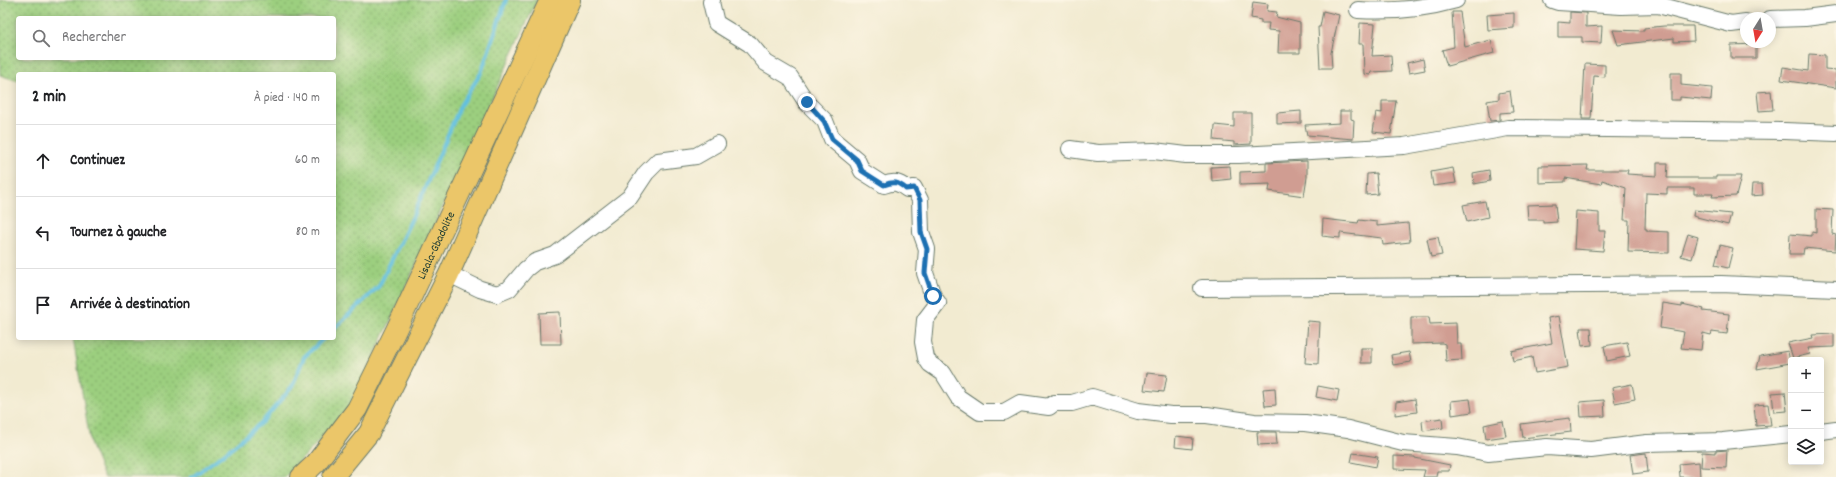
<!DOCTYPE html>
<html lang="fr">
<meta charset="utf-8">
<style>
:root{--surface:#fff;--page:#f6f6f6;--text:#202124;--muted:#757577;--line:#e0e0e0}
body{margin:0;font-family:Dekko,sans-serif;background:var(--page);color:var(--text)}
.controls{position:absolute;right:12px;bottom:12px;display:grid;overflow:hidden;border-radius:4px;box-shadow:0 2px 10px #0003}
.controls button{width:36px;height:36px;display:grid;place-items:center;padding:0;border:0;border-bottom:1px solid var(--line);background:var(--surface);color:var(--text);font:20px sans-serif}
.compass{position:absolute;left:1740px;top:12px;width:36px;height:36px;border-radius:50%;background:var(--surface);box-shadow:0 2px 10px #0003;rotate:191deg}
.stop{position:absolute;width:12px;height:12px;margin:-9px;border:3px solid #1f6fb2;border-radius:50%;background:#fff}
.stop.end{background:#1f6fb2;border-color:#fff;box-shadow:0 1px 4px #0008}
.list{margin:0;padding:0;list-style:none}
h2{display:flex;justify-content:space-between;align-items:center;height:52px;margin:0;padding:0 16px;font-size:17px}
h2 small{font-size:13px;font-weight:400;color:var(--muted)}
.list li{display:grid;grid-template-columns:26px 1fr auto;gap:12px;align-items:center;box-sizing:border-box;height:72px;padding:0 16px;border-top:1px solid var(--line)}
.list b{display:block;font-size:15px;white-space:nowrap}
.list em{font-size:13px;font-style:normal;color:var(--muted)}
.icon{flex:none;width:22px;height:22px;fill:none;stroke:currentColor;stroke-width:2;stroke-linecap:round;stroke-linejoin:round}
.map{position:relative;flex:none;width:1836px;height:477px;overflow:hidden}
.search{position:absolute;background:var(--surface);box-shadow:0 2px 10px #0003;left:16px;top:16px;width:320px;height:44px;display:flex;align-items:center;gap:10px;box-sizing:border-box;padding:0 14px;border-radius:4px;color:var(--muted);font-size:15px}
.panel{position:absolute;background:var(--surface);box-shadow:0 2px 10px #0003;left:16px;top:72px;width:320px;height:268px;border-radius:4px}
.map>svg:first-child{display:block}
</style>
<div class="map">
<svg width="1836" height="477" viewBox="0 0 1836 477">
<defs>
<pattern id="grass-dots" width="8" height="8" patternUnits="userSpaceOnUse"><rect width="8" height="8" fill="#9ccf7f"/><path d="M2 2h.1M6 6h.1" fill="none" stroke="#7fa969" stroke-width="1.8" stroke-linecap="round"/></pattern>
</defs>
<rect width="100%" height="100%" fill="#fcf5e5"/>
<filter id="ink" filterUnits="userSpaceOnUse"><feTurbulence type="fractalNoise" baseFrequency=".025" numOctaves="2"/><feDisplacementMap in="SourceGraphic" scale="8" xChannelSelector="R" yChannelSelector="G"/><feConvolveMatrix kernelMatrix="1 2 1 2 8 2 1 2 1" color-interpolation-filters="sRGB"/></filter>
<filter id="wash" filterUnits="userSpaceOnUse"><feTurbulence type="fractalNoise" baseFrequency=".012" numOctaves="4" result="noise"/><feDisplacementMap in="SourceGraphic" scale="16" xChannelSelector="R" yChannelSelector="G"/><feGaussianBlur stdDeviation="0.9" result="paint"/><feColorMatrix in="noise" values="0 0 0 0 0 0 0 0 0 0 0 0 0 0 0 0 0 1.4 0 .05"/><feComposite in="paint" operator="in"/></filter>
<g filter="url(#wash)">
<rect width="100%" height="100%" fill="#f2ebd1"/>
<path fill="url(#grass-dots)" stroke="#5e865a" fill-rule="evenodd" d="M0,0H537L351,407L285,477H104L91,446L73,338H334V74H18V81L0,75ZM18,18H334V58H18Z"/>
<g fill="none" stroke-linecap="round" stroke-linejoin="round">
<path stroke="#62c0e0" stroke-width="4" d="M334,329L379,286L413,216L461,104L481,73L506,0
M192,477L225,453L262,422L292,387L304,357L324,338"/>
</g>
<g id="blocks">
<path fill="#d09d92" d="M1253,2L1268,4L1267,11L1277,12L1276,17L1300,23V53H1278L1279,31L1268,30L1269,23H1261V20L1251,18Z
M1323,11L1339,15L1331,53L1332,68H1320L1318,27H1320Z
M1452,12H1460L1465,47L1491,40L1494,53L1447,66L1442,50L1454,47Z
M1570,12L1586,13V27L1602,26L1601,43L1582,42V37H1558V22L1570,23Z
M1514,13V28L1488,30L1487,15Z
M1360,23L1375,24L1372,56L1391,55L1392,71L1371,72L1370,75L1364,74L1363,44H1359Z
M1664,26H1693L1694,41L1674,42V38L1618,45L1613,30L1644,31V28Z
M1756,44V58H1731V45Z
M1809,54L1825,55V69L1836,70V88L1781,80L1783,67L1808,71Z
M1423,59L1425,70L1409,73L1407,63Z
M1585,64L1605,65V77L1594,76L1591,119H1582Z
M1671,73H1681V85L1712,88L1711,100L1680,97V100H1671Z
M1510,91L1513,112L1500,113V120L1490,121L1487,101L1499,99V93Z
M1771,91L1773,110L1759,111L1757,92Z
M1382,101H1396L1391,134L1373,132L1376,112L1382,113Z
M1301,111V123L1277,124V113Z
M1340,111H1351V119L1354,120L1353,139L1307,135L1305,125L1340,123Z
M1234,113H1251V144L1234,145V142L1214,140L1215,125L1234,127Z
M1307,161V177L1304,196L1269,191L1270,184L1240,185V172L1266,171V163Z
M1657,163H1668L1667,178H1716V176H1741L1736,196L1712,197L1713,194H1694V188H1667V194L1646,193L1645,229H1647V231L1669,232V253L1628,252L1629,220H1624L1626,188L1602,180L1601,184L1565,178V182L1539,183V166L1588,165L1587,170H1628L1627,174L1657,176Z
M1230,166L1231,179L1212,181L1211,167Z
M1453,168L1456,183L1433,186L1431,172Z
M1489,170L1490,181L1474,184L1473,173Z
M1376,173L1378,194L1366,195L1367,174Z
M1752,184H1762L1763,195L1751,196Z
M1485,201L1488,217L1467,222L1463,205Z
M1555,204L1557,222L1543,223V220H1528L1527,205Z
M1816,209L1833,210L1832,234L1836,235L1835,251L1804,248L1803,254H1789L1790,234L1812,236V232L1816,233Z
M1694,210L1731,214L1728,225L1693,216Z
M1576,211L1599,213V231H1605L1603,251L1574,249Z
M1323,219L1358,223L1359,220L1377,222V226L1408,223L1410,242L1383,245L1382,238L1340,233V238L1322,236Z
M1688,234L1698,237L1692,259L1681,256Z
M1438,237L1442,255L1431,257L1427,239Z
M1720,245L1733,248L1728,268L1715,265Z
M1663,303L1682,306V304L1704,309L1703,311L1729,314L1727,334L1712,332L1711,335L1703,333L1701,350L1681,348L1684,332L1660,328Z
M560,312L561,344H540L539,313Z
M1559,316L1568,367L1535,373L1532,357L1513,361L1511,351L1552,343L1548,318Z
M1411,317H1429L1430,324L1456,323L1457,344H1461L1462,360L1446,361L1445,344L1442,343L1411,344Z
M1308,321L1320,322L1318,364L1305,363Z
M1580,328H1591L1592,345L1582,346Z
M1834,334V347L1808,348L1810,354L1793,358L1788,343L1813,338L1812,335Z
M1627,342L1630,356L1607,361L1604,346Z
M1361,348H1372V363H1361Z
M1788,351L1790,363L1757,369L1760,356Z
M1409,352L1411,362L1393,365L1391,355Z
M1147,373L1167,375L1164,392L1144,390Z
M1632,384L1635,399L1615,403L1612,388Z
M1318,386L1339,390L1337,401L1316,397Z
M1275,388L1276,405L1265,406L1263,389Z
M1785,392L1787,411L1774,412L1772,393Z
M1415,399L1417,412L1395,415L1396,402Z
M1470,399L1472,412L1452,415L1451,401Z
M1604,400L1605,416L1581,417L1580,402Z
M1768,404L1771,425L1756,426L1754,405Z
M1442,418L1443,428L1423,431L1422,421Z
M1570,418L1571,432L1523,438L1521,424Z
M1503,421L1506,436L1486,439L1484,425Z
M1257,432H1276L1277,444L1258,445Z
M1176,436L1193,438L1192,449L1175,447Z
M1727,450L1726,468L1701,467L1702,452L1715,453V451Z
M1353,453L1378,457L1376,467L1351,462Z
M1646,453L1648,472L1633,474L1630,455Z
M1394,456L1415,457V458L1450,465L1449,471H1437L1436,477H1423L1425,470L1394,469Z
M1699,462L1700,477H1680L1679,464Z"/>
</g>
</g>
<g filter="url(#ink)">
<use href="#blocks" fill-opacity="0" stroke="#697a6b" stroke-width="1"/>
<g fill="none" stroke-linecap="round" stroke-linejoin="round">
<g stroke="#697a6b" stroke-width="18">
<path id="minor" d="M712,0L711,2L716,23L750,44L766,63L790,77L807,103L825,121L832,139L857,160L862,171L884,185C894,181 898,182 907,189L914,188L920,200L921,232L927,249L925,273L933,296L938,303L925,320L923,342L926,358L930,364L943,373L958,397L980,412H1004L1020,403L1049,407L1054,403H1072L1092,397L1138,411L1171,415H1207L1254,422L1305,423L1348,429L1403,443L1457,447L1488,453L1547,447L1591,450L1647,443L1723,441L1791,434
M1552,0L1558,2L1621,6L1658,5L1731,24L1746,22
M1358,10C1391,12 1424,9 1456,0
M1770,19L1805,18L1836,14
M1070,149L1098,153L1154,151L1186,155H1239L1404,146L1508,128L1784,131L1836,133
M449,274L480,289L497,294L509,289L526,269L535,262L555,255L630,197L646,173L658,161L696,156L717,144
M1202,288L1721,284L1836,289
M1821,431L1836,429"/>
</g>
<g stroke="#697a6b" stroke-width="22">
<g id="major">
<path id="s1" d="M301,477L316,463L357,409L396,330L550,0"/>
<path d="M333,477L369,433L449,274L570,0"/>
</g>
</g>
<use href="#minor" stroke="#fff" stroke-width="16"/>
<use href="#major" stroke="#ebc669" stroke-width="20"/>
</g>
</g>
<g fill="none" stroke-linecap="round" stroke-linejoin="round" filter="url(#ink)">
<path stroke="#1f6fb2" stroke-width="5" d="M807,102L824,121L832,139L857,160L862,171L884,185C894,181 898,182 906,189L914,188L920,200L921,232L927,249L925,273L933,296"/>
</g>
<g text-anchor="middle" stroke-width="4" stroke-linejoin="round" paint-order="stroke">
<g font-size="12" fill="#1f3d34" stroke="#fcf5e5">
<text dy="4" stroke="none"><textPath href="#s1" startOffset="270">Lisala-Gbadolite</textPath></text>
</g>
</g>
</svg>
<div class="controls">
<button>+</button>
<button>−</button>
<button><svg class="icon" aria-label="layers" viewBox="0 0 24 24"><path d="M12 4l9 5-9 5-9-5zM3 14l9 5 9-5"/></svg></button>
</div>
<svg class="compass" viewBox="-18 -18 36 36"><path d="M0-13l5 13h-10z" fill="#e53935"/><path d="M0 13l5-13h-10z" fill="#757577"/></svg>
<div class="stop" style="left:933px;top:296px"></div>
<div class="stop end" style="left:807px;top:102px"></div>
<div class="search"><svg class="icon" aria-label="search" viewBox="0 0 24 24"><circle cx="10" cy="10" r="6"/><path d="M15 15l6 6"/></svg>Rechercher</div>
<section class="panel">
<h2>2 min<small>À pied · 140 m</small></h2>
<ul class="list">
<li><svg class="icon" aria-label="ahead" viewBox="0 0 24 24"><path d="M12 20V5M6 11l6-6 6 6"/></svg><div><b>Continuez</b></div><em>60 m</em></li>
<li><svg class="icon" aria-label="left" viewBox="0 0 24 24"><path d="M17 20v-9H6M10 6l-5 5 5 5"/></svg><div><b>Tournez à gauche</b></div><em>80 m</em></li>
<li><svg class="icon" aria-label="arrive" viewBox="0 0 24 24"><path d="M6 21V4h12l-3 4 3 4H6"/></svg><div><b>Arrivée à destination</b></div></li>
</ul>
</section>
</div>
